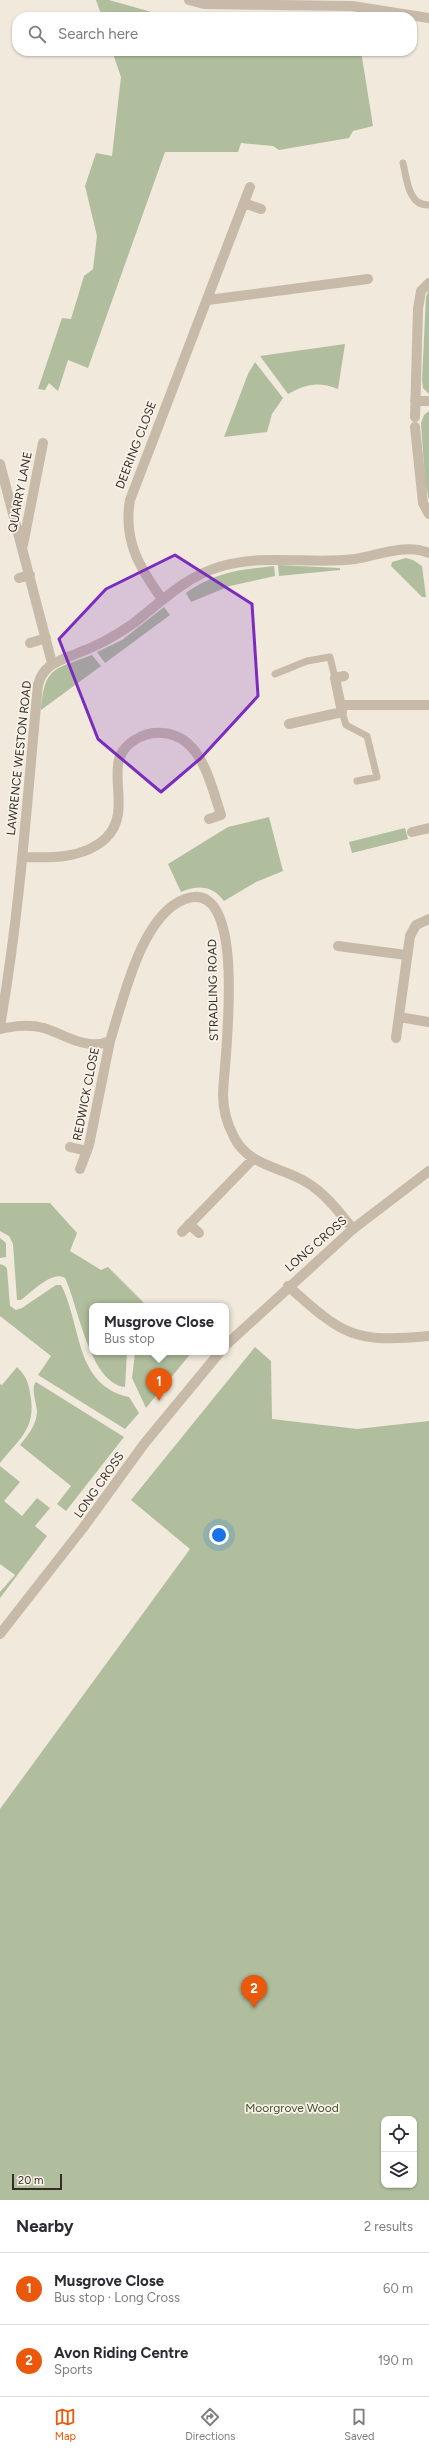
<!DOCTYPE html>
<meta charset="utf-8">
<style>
:root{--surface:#fff;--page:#f7f7f7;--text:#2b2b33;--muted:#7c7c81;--line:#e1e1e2;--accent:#ea580c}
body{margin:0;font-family:Figtree,sans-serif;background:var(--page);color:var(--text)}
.controls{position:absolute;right:12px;bottom:12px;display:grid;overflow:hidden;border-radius:8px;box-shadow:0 1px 3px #0004}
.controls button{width:36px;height:36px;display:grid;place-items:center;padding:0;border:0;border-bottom:1px solid var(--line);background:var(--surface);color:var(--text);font:20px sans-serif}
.scale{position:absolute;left:12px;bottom:10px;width:50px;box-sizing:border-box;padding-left:4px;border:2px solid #352d28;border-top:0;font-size:11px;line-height:14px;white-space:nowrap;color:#352d28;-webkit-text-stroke:3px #f8f2e8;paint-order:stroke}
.you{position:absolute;left:219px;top:1535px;width:14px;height:14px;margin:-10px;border:3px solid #fff;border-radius:50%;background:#1a73e8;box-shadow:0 0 0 6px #1a73e833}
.badge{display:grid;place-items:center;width:26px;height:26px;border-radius:50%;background:var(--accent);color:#fff;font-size:13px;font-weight:700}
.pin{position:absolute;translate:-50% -33px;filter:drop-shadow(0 1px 2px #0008)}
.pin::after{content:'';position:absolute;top:21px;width:14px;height:12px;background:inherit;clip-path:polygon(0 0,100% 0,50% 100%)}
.popup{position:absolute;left:89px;top:1303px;width:140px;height:52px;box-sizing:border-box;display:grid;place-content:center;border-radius:8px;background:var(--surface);filter:drop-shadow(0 1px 3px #0005);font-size:13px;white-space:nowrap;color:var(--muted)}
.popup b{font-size:15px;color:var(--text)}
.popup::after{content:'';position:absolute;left:50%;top:100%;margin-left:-8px;border:8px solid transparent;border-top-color:var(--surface)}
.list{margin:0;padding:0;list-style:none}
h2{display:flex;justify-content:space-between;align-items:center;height:52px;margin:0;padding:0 16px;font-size:17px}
h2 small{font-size:13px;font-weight:400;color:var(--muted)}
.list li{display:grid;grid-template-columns:26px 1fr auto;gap:12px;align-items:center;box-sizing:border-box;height:72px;padding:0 16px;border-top:1px solid var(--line)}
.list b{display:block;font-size:15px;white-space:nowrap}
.list p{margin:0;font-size:13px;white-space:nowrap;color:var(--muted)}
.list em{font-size:13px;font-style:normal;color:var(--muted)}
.icon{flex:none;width:22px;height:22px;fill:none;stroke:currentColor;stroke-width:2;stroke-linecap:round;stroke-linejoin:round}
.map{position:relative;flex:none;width:429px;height:2200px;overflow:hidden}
.search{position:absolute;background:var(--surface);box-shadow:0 1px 3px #0004;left:12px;right:12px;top:12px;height:44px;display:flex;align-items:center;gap:10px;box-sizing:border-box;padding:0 14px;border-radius:16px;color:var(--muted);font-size:15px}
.sheet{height:196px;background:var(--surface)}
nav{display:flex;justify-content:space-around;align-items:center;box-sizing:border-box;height:56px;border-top:1px solid var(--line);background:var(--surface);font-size:11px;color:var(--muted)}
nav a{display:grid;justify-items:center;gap:2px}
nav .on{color:var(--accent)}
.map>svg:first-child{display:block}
</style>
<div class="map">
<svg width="429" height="2200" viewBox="0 0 429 2200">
<rect width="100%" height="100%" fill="#f0e9dc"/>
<path fill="#b0be9d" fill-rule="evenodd" d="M96,0H109L169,17H102Z
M112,51H361L373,126L353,131L349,138L279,150L273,146L241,143L238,152H165L88,368L68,360L58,391L49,383L45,390L38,389L62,318L71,319L84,276L93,269L97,236L85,186L96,153L112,156L121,77Z
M429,289V394L423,388L422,380L426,297Z
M345,344L338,389C318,381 306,384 288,394L260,356Z
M255,362L283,398L272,414L267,432L224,437L248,374Z
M429,411V500L425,481L421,423L424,415Z
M406,558L413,560L422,566L426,597H422L391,566L392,562Z
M278,565L340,568V570L279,576Z
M274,566L275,576L230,586L191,602L186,593C216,572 238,570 274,566Z
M164,607L170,615L105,663L97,652L122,640Z
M92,655L101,666L41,710C45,666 53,670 92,655Z
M269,817L283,871L256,882L224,901C213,886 198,884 181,892L168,864L228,827Z
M405,828L408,839L352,853L349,842Z
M0,1203H50L77,1233L70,1251L101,1270L108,1267L147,1306H92V1352H192L146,1408L132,1378L135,1353H127L125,1387C89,1383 78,1304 65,1278C52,1270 31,1293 21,1300H17L13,1244L9,1236L0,1231Z
M0,1238L6,1243V1257L0,1258Z
M0,1264L5,1266L7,1269L10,1306L16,1310L22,1308L56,1285H61C82,1325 74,1385 129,1397L139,1413L125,1429L38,1375L51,1356L0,1316Z
M255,1347L271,1361L272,1419L357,1429L429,1421V2200H0V1809L190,1549L131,1500ZM384,2119H414V2185H384Z
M17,1367C26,1376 28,1381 30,1393C37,1428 20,1438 0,1463V1384L2,1385Z
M36,1382L124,1437L66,1511L57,1504L71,1486L20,1445C28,1435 36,1426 37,1412C37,1403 30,1388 36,1382Z
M0,1466L20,1482L4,1501L22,1516L37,1498L50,1508L35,1526L47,1536L0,1598V1592L15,1575L0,1564Z"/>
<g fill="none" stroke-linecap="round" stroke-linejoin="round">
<path stroke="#c7baa9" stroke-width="7" d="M403,163C407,179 408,206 429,205
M275,674L307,661L330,657L335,678
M342,712L346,725L367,736L377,777L357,781"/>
<path stroke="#c7baa9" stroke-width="10" d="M189,0L204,4L352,6L429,18
M244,203L261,209
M208,300L368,279
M415,401H429
M415,417L418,309L421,291L429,283
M415,427L423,503L429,514
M0,464L52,663
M23,545L43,443
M19,578L30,575
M162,599C139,567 123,540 130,500L250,187
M30,643L46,638
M341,705H429
M289,724L342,712L335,678L344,676
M412,832L429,828
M22,857C50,858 84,859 106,838C127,817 115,790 118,765C120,744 144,731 163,733C202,736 211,785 221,815L209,819
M338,946L406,955
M399,1017L429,1022
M0,1026C20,913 27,799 38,685C43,664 59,661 78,653C97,646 117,635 134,623C161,602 185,577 219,567C263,553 310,565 355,559C379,555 406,543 429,553
M0,1029C15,1026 29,1024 44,1028C66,1035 86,1051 110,1041C123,1001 141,915 185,899C250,875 224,1062 223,1094C223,1108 227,1124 234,1137C248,1166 282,1167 306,1182C325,1193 340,1213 353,1229
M396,1038L410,936L416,925L429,919
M70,1147L87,1151
M80,1169L89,1145L110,1041
M189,1224L199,1233
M182,1232L253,1159
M288,1286C344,1336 353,1343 429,1336"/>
<path stroke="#c7baa9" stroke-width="10" d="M226,1345L353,1229L429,1171
M0,1634L83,1528L144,1444L220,1352"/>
</g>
<path fill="#7b2cbf" fill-opacity="0.2" stroke="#7b2cbf" stroke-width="3" stroke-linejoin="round" d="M175,555L252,604L258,696L201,758L161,792L98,739L59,639L106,589Z"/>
<g text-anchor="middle" stroke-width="3.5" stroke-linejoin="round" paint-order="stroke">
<g font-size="12" fill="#352d28" stroke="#f8f2e8">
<text transform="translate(136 445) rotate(-69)" y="4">DEERING CLOSE</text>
<text transform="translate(20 492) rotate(-79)" y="4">QUARRY LANE</text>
<text transform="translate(19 758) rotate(-84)" y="4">LAWRENCE WESTON ROAD</text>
<text transform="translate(213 990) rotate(-91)" y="4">STRADLING ROAD</text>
<text transform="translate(86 1094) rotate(-79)" y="4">REDWICK CLOSE</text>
<text transform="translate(316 1244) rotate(-41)" y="4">LONG CROSS</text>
<text transform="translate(99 1485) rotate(-55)" y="4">LONG CROSS</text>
</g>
<g font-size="12" fill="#41512e" stroke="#f8f2e8">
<text x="292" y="2112">Moorgrove Wood</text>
</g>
</g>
</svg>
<div class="controls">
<button><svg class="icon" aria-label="locate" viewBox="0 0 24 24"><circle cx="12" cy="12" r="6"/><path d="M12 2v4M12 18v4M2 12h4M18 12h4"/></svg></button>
<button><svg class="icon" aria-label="layers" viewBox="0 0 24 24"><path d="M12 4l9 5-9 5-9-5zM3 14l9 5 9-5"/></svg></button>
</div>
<div class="scale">20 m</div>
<div class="you"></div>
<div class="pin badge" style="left:159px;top:1401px">1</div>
<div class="popup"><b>Musgrove Close</b>Bus stop</div>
<div class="pin badge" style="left:254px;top:2008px">2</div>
<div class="search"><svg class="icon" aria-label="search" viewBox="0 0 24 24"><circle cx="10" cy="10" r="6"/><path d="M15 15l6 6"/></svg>Search here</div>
</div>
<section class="sheet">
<h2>Nearby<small>2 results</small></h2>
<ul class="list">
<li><span class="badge">1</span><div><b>Musgrove Close</b><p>Bus stop · Long Cross</p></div><em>60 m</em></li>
<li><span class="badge">2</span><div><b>Avon Riding Centre</b><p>Sports</p></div><em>190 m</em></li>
</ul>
</section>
<nav>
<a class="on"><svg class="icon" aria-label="map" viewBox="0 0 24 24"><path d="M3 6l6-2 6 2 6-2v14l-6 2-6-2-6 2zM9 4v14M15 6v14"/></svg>Map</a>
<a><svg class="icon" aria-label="directions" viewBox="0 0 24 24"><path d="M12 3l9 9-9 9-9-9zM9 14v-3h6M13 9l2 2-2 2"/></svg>Directions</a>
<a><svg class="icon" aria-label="saved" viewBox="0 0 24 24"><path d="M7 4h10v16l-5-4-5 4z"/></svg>Saved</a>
</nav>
